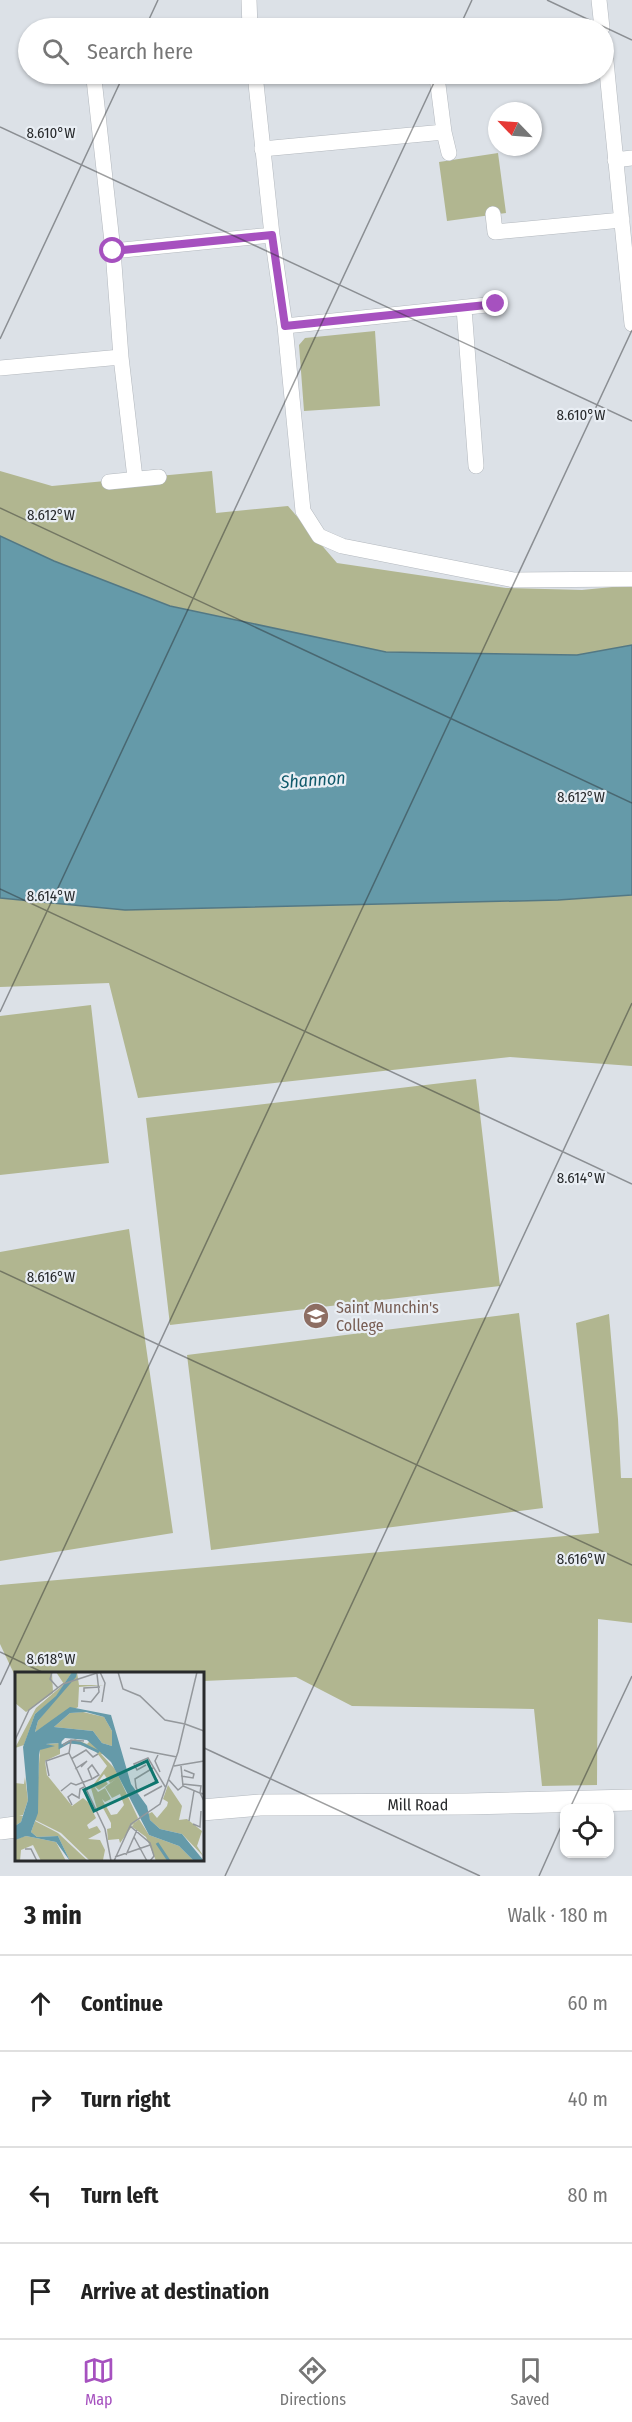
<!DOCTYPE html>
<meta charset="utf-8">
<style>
:root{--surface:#fff;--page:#f6f6f6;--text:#222;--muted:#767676;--line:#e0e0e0;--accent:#a651bf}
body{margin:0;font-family:"Fira Sans Condensed",sans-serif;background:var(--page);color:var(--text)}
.controls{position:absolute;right:18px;bottom:18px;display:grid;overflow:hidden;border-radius:12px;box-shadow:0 2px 4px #0004}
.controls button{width:54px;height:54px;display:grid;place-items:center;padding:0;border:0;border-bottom:2px solid var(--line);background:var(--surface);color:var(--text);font:30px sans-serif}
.compass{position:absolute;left:488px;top:102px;width:54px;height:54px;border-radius:50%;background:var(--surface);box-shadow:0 2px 4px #0004;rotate:295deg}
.stop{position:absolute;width:18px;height:18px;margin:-14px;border:4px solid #a651bf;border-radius:50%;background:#fff}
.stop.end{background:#a651bf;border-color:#fff;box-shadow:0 2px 6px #0008}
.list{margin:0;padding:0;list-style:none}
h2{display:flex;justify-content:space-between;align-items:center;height:78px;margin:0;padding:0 24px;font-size:26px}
h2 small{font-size:20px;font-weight:400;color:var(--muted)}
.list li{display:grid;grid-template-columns:39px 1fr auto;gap:18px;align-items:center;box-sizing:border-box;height:96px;padding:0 24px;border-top:2px solid var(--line)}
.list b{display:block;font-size:22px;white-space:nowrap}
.list em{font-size:20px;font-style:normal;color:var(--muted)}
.icon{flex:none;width:33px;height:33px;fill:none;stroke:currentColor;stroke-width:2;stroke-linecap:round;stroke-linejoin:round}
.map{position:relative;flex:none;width:632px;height:1876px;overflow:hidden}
.search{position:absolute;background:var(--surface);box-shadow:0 2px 4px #0004;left:18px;right:18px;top:18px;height:66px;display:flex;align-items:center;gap:15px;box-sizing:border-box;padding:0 21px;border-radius:33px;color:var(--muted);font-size:22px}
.sheet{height:462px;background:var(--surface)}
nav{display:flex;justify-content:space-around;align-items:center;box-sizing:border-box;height:84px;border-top:2px solid var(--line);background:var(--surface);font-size:16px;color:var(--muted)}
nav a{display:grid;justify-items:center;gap:3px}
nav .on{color:var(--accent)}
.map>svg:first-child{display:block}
</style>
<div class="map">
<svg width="632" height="1876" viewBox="0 0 632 1876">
<rect width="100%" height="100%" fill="#dce1e7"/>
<path fill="#b1b690" d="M498,153L506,213L447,221L439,162Z
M375,331L380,406L304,411L299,345L305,338Z
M0,471L52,486L212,471L216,513L288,506L337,563L506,588L582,590L632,585V645L577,655L386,652L170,606L54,561L0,536Z
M632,895V1066L510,1057L138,1098L109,983L0,987V898L125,910L558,900Z
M91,1005L109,1163L0,1175V1016Z
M476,1079L500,1286L170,1325L146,1118Z
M129,1229L173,1533L0,1561V1252Z
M519,1313L543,1508L211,1550L187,1355Z
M609,1314L618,1419L621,1478H632V1623L598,1619L597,1785L542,1786L534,1709L352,1706L296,1677L203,1681L202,1674H16V1678L0,1644V1585L599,1533L576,1323Z"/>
<path fill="#659aa9" stroke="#537884" stroke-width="1.5" d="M0,536L54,561L170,606L386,652L577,655L632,645V895L558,900L125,910L0,898Z"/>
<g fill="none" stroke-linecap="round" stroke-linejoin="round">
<g stroke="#b3b8be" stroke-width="16">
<path id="street" d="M249,0L250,28
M599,0L602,28
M604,41L632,324
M255,74L272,235L285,326L303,511L319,536L342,546L514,580L632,579
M444,132L449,153
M262,149L444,132L437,77
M615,160L632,158
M493,214L495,232L622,220
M113,251L272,235
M464,308L476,466
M285,326L496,304
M121,357L135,478
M0,368L121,357L113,251L94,79
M109,482L159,477"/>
</g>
<g stroke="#b3b8be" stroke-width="22">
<g id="secondary">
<path id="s1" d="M202,1810L260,1805L467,1804L632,1800"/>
<path d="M0,1829L16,1827"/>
</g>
</g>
<use href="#street" stroke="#fff" stroke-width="15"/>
<use href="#secondary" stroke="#fff" stroke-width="21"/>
</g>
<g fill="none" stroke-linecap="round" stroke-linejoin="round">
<path stroke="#a651bf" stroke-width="8" d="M113,251L272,235L285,326L496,304"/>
</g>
<path fill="none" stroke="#282a2c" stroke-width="1.5" stroke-opacity="0.45" d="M547,0L632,40M145,28L158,0M459,28L472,0M0,127L632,421M0,339L124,74M0,508L632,803M0,889L632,1184M0,1012L438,74M0,1271L632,1565M0,1652L46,1674M0,1685L632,330M202,1747L480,1876M570,1808L632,1676M225,1876L632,1003M539,1876L564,1820"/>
<defs>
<g id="school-disc" transform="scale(1.35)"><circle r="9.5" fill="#8d6e63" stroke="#e9eef4"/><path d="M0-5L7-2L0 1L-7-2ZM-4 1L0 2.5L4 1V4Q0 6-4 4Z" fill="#fff"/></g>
</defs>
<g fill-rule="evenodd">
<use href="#school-disc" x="316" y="1316"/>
</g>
<g text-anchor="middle" stroke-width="4.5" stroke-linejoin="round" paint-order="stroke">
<g font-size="16" fill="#785e54" stroke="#e9eef4" text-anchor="start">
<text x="336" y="1313">Saint Munchin's<tspan x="336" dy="18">College</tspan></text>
</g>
<g font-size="16" fill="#282a2c" stroke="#e9eef4">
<text dy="6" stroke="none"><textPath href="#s1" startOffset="216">Mill Road</textPath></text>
</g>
<g font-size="18" font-style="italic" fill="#0f596a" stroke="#e9eef4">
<text transform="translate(313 780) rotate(-4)" y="6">Shannon</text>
</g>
</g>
<g transform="translate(15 1672)">
<rect width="189" height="189" fill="#dce1e7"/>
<path d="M0,0H37L38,21L11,40L0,31ZM41,0H57L41,25L20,42L9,73L0,76L21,36L49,12ZM62,0L64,13H89L64,15L63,35L20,60L23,49ZM68,40L89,45L97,59V74L87,71L78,59L39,55L55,41ZM60,67L72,72L77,67L95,83L86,82L100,97L123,146L105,171L104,167L93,168L92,157L96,156V151L87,134L82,137L76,116L92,94L79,77L55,70ZM89,102L95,111L101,107L90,115L97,126L105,122L109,133L102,142L96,143L91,134L97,129L90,133L87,127L90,130L96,127L90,116L83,120L79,114L84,118L93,112L89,107L83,110ZM45,71V82L30,89L32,103L57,134L68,126L73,130L81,146L72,153L74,157L82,154L86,160L73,167L85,168L90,178L88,188L96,189H75L46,161L20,148L25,78L33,72ZM10,105L13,128L8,143H4L8,144L6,150L0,154V111L9,112ZM153,113L167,134L164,148L172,147L187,159L182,174L189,185L167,162L145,157L135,148L133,142L137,140L142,146L152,134L153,130L148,127ZM124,147L134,163L164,174L179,189H141L131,165L116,154ZM20,149L43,161L73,189H55L43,164L22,165L16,160ZM11,164L41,170L51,189H26L18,173L6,178L5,189H0V167Z" fill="#b1b690" fill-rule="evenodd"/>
<path d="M57,0H62L61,5L23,49L20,60L55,35L96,43L116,112L132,134L135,148L145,157L167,162L189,189H179L164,174L134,163L96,90L72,68L50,66L45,71L31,72L40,74L25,78L24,83L23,141L16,160L22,165L43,164L55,189L41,170L11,164L0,168V154L6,150L13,128L8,75L20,42L41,24ZM71,40L89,45L97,59V74L87,71L78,59L39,55L55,41Z" fill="#659aa9" fill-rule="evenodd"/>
<path fill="none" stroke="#659aa9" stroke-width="3" d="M45,68V75L54,70L65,71L84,80M142,171L154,189"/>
<path fill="none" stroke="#94989c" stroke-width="1.5" d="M37,0L35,7L43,16M85,0L90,11L87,30M103,0L108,17L125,24L150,48L170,52M69,20V16L85,15M66,29L76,30L84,20L82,2M170,52L189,59M0,68L14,38L48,12L85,0M56,69L54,81L90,157L96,189M48,73L56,68L69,69M115,76L162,85M143,83L140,89L145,100M56,87L71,78L78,85L83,82M131,93L122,98L119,92L133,86L151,116M159,94L189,89M166,94L168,114L185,121L189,129M138,96L120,107L121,115L123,120L143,108M60,97L72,89L66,95M34,104L31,89L54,81M166,104L178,106L179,102L169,98M154,108L163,118L168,114M168,112L186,114L185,121L189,122M46,119L56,111L61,113L77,107L73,97L77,93L84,103L77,107M129,124L147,114M57,133L53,125L57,122L64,126L65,117L69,115M174,149L179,119M178,152L185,155L186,139M115,154L135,171L139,184L135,189M119,165L132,189M10,177H16L22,189M111,183L122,158M100,185L135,173M99,189L116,152L145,132L163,80L182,0"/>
<path fill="#0f766e" fill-opacity="0.15" stroke="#0f766e" stroke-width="3" d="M132,89L142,110L79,139L69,118Z"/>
<rect width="189" height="189" fill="none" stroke="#282a2c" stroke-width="3"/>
</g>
<g font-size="15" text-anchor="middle" fill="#282a2c" stroke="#e9eef4" stroke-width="4.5" stroke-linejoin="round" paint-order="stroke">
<text x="51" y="138">8.610°W</text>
<text x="581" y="420">8.610°W</text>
<text x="51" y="520">8.612°W</text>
<text x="581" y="802">8.612°W</text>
<text x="51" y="901">8.614°W</text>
<text x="581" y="1183">8.614°W</text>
<text x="51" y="1282">8.616°W</text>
<text x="581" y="1564">8.616°W</text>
<text x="51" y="1664">8.618°W</text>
</g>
</svg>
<div class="controls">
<button><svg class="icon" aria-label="locate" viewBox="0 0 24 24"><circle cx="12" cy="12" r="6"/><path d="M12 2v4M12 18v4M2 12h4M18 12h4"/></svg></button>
</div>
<svg class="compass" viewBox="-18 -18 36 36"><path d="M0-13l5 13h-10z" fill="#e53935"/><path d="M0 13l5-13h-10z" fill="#767676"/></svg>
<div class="stop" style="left:113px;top:251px"></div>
<div class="stop end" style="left:496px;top:304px"></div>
<div class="search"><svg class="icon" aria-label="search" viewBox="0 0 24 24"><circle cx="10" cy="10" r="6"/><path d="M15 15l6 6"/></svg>Search here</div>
</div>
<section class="sheet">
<h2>3 min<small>Walk · 180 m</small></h2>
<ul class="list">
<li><svg class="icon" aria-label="ahead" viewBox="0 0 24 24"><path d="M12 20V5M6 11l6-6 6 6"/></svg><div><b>Continue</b></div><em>60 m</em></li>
<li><svg class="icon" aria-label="right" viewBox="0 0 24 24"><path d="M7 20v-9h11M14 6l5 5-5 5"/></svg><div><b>Turn right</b></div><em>40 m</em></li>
<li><svg class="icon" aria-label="left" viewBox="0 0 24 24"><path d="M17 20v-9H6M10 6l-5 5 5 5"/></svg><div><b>Turn left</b></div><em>80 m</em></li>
<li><svg class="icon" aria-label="arrive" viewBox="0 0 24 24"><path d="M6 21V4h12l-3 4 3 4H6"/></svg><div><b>Arrive at destination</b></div></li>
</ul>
</section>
<nav>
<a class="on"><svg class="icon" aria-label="map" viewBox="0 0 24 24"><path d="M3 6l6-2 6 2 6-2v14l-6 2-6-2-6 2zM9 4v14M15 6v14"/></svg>Map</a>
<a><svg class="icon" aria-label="directions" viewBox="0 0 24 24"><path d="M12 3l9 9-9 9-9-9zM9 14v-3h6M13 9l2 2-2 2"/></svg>Directions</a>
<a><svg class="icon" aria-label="saved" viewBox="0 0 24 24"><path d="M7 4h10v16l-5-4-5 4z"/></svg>Saved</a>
</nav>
